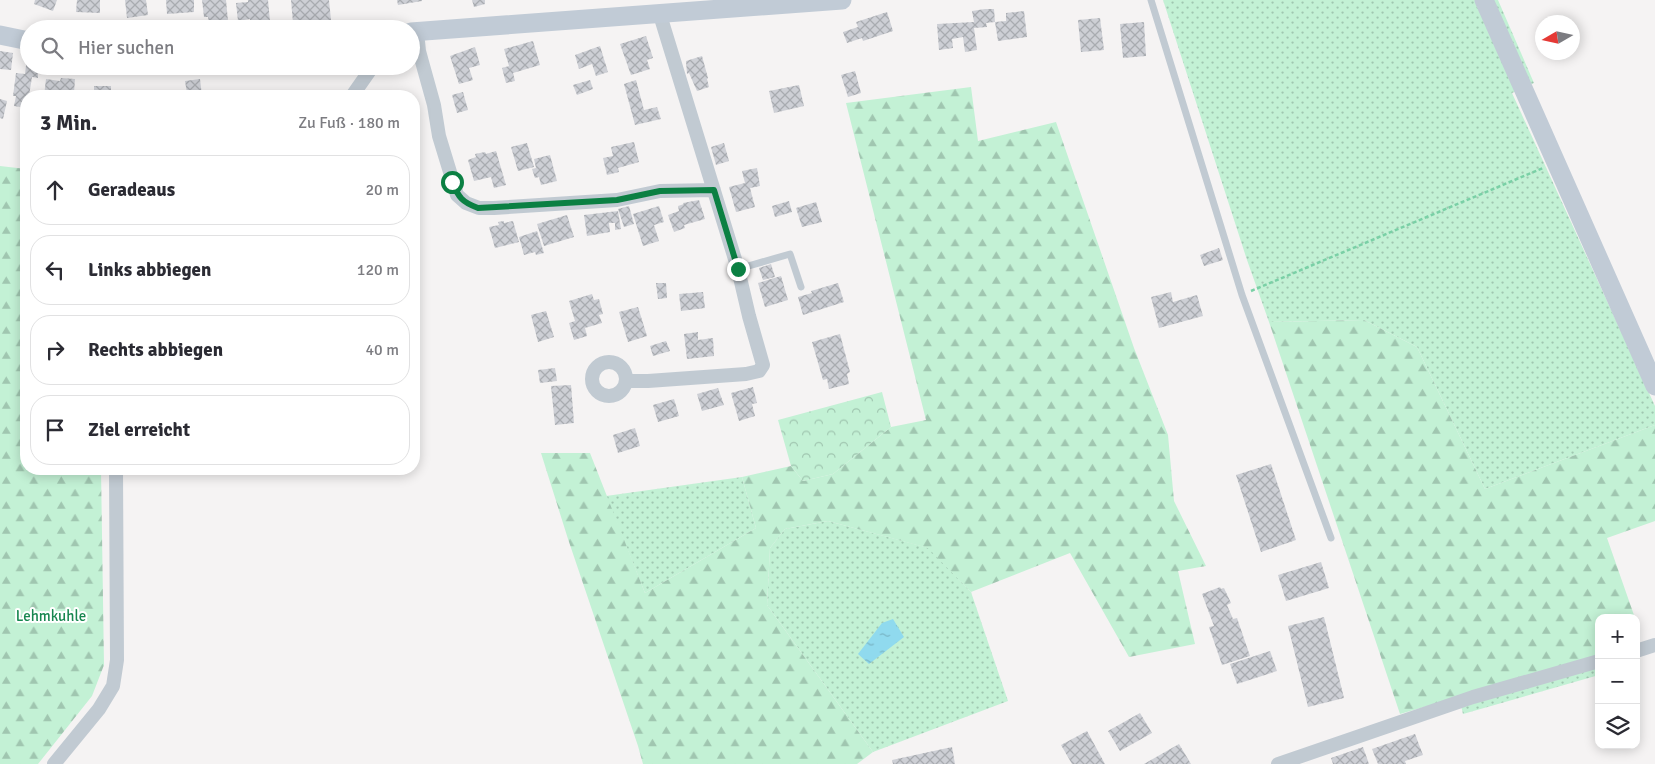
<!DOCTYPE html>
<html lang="de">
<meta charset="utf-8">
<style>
:root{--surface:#fff;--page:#f7f7f7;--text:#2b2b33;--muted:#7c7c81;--line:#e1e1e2}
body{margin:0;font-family:Signika,sans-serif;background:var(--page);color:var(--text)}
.controls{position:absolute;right:15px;bottom:15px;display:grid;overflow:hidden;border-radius:10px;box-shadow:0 2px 12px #0003}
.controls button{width:45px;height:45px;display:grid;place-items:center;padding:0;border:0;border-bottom:1px solid var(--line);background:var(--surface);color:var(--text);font:25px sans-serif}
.compass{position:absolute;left:1535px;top:15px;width:45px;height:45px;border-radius:50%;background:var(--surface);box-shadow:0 2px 12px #0003;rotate:261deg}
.stop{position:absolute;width:15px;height:15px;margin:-11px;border:4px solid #0b8043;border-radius:50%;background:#fff}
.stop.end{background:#0b8043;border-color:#fff;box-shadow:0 1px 5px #0008}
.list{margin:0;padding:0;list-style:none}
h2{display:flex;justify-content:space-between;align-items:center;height:65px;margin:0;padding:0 20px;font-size:21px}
h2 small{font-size:16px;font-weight:400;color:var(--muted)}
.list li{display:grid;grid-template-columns:32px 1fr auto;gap:15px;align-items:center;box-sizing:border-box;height:70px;margin:0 10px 10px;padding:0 10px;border:1px solid var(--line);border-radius:20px}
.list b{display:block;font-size:19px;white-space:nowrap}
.list em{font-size:16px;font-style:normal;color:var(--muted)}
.icon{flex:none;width:28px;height:28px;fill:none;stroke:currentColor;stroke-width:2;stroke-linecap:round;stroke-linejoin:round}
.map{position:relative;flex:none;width:1655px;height:764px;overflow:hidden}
.search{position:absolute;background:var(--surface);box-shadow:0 2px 12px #0003;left:20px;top:20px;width:400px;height:55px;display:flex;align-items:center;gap:12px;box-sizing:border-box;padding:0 18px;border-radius:28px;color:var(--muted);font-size:19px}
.panel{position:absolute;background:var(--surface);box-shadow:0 2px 12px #0003;left:20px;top:90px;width:400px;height:385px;border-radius:20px}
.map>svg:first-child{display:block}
</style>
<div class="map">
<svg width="1655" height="764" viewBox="0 0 1655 764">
<defs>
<pattern id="grass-dots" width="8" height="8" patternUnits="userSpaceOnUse" patternTransform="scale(1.25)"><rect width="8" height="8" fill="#c3f1d5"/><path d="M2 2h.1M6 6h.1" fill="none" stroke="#a0c6b0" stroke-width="1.8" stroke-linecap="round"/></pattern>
<pattern id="forest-firs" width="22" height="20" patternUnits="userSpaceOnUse" patternTransform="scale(1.25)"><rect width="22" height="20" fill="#c3f1d5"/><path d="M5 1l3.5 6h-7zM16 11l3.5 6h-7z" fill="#a0c6b0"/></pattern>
<pattern id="park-crowns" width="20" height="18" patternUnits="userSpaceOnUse" patternTransform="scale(1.25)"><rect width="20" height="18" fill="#c3f1d5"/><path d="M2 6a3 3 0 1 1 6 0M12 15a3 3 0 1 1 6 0" fill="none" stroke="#a0c6b0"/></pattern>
<pattern id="water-ripples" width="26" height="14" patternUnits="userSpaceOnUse" patternTransform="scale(1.25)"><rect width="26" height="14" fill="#90daee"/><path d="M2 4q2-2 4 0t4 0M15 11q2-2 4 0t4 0" fill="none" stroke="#78b4c4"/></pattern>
<pattern id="building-cross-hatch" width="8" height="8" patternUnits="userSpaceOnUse" patternTransform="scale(1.25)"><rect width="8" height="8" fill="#cdcfd5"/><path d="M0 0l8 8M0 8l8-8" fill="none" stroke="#a8abb0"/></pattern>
</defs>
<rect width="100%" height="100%" fill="#f5f3f3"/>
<path fill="url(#grass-dots)" d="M1163,0H1498L1534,83L1512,93L1655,406V425L1485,489L1417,347L1364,320L1269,322L1247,260Z
M742,477L756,528L645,593L606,496Z
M828,521L929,548L971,592L1008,701L873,752L767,605L770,548L785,529Z
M1599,656V675L1463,714L1459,697Z"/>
<path fill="url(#forest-firs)" d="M971,87L978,141L1056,122L1134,348L1168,435L1174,501L1206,566L1178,571L1195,644L1129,657L1070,553L971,592L928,548L828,521L785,529L770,548L767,605L873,752L857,764H643L638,746L568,539L541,453H590L645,593L756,528L742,477L791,466L803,481L833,474L891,427L926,420L846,103Z
M0,166L26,169V469H101L104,665L92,696L38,764H0Z
M1364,320L1417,347L1485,489L1655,425V521L1607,538L1635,618H1599V656L1400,714L1269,322Z"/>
<path fill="url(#park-crowns)" d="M882,392L891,427L833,474L803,481L791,466L778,420Z"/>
<path fill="url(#water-ripples)" d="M893,619L904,637L869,664L858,654L882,623Z"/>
<path fill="url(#building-cross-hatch)" d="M35,0H57L53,11L34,4Z
M77,0H100V13L76,12Z
M125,0H146L148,15L127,18Z
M166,0H194V12L167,14Z
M202,0H226L228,21L209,23L208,17H204Z
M248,0H268L270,21L250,23V19L238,21L236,3L248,2Z
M291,0H329L331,20L293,23Z
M397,0H422V1L398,5Z
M472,0H485V4L474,7Z
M985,9H994L995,22L986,23L987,27L974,28L977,50L965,52L963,37L952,39L953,48L939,50L937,24L974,22L972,11Z
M1024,11L1027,37L998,41L995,22L1006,21V13Z
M887,12L893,31L863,41L862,38L847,43L843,32L858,27L856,22Z
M1100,18L1104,50L1081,52L1078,20Z
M1144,22L1146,56L1123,58L1120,24Z
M646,36L653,58L647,60L650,69L631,75L620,44Z
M533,41L540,65L513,73L515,81L506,83L502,68L509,66L504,49Z
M600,46L608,72L596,76L592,64L579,69L575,55Z
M475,47L480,65L469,68L473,80L459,84L450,56Z
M0,51L13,53L11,70L0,69Z
M702,56L708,78L707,79L709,87L697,91L689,73L687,74L686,61Z
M27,57H29V66H49L48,73L38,71V78L32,77L29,96H26V108L14,106L16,96H13L16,73L25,74Z
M855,71L861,93L848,97L841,75Z
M61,78L75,79L74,93H70V96H44L46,79L60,81Z
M200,79L202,96H175L187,93L185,81Z
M590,80L593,89L577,95L573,85Z
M636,80L644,110L657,107L661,119L635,125L624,84Z
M799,85L804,106L774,113L769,91Z
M94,86H111V96H94Z
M463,92L468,110L457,113L452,95Z
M0,99L7,101L3,119L0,118Z
M634,142L639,162L618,168L619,172L607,175L603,158L613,156L611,147Z
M527,143L534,167L518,171L511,147Z
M724,143L729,161L716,165L711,147Z
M496,151L506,185L494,188L491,177L474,181L468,160L476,157L475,154L485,152L486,154Z
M550,155L557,181L541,185L539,177L535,178L532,169L536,168L534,159Z
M757,168L760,186L750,188L755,207L736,212L729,187L745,183L742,171Z
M699,200L705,219L684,225L685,228L674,232L668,215L679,211L678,206L684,204L683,203Z
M789,201L792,212L775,217L772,206Z
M816,202L822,222L802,227L796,208Z
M629,206L634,224L624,227L618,209Z
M659,206L664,222L654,225L659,241L643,246L633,214Z
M618,211L621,229L615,230V223H609L610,232L587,236L584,215Z
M567,215L574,237L544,246L537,224Z
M504,221V223L513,221L519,242L495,248L489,227L499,225L498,222Z
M537,231L544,253L536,255L535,252L524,255L519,237Z
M1219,248L1223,260L1204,266L1200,255Z
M771,264L775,277L763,280L759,268Z
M781,276L788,300L765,307L758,283Z
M656,283H666L667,298L658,299Z
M838,283L844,302L803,315L798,297L812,293L811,291Z
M703,292L705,308L681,311L679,294Z
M1171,292L1173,302L1197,295L1203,316L1159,328L1151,297Z
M592,294L594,300L599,299L603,314L599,315L602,323L585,328L587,336L574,340L569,323L575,321L569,301Z
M638,307L647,336L628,342L619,312Z
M546,311L554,337L538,342L531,315Z
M698,332V340L713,338L714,356L687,359L684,334Z
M840,334L850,372L847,374L849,384L829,389L827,379L823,380L812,342Z
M666,341L670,351L653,356L650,346Z
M555,368L557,381L540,383L538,370Z
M571,385L574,423L555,425L551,386Z
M753,387L757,403L752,404L755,416L739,421L731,393Z
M718,388L724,405L702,411L697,394Z
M674,399L679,416L658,422L653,405Z
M635,428L640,446L618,453L613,435Z
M1271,464L1296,540L1261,552L1236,475Z
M1321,562L1329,588L1286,601L1278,575Z
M1220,587L1221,589L1224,588L1231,603L1227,605L1233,619L1237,618L1250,656L1222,665L1209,627L1214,626L1202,594Z
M1324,617L1344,698L1308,707L1288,626Z
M1270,651L1277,671L1237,684L1230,664Z
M1140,713L1152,733L1120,751L1108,731Z
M1087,731L1105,764H1072L1061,745Z
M1415,734L1423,755L1405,761L1406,764H1378L1372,749Z
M1179,744L1191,764H1144Z
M952,747L955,764H893L892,760Z
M1363,747L1369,764H1333L1331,758Z"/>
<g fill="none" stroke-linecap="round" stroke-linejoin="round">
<path stroke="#7ad0a6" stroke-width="2.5" stroke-dasharray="4 2.5" stroke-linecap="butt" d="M1251,291L1543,168"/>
<path stroke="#c1cad2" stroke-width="7" d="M1151,0L1242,295L1331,538
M738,269L790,254L801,287"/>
<path stroke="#c1cad2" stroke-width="14" d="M417,32L419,51L434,105L439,136L457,195L466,203L479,208H494L617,200L660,191L714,190
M352,96L373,66
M592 379a17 17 0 1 1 34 0a17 17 0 1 1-34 0Z
M626,381H648L746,374L759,371L763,365L749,316L738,269L660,15
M1636,651L1655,645
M54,764L99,709L113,686L117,660L116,469
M1278,764L1473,697L1599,661"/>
<path stroke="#c1cbd6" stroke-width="19" d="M1484,0L1655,386
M411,32L842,0
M0,35L29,41"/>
</g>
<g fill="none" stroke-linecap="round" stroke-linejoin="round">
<path stroke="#0b8043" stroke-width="6" d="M452,182C459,198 462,202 478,208L617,200L660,191L714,190L738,269"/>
</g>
<g text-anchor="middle" stroke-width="4" stroke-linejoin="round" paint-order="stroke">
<g font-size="15" fill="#17864f" stroke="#fff">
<text x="51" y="621">Lehmkuhle</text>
</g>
</g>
</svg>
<div class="controls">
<button>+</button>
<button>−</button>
<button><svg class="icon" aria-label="layers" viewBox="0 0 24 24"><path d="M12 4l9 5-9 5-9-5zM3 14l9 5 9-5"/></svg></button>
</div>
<svg class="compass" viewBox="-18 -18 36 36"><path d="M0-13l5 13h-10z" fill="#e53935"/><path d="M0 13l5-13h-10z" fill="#7c7c81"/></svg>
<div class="stop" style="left:452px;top:182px"></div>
<div class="stop end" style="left:738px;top:269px"></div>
<div class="search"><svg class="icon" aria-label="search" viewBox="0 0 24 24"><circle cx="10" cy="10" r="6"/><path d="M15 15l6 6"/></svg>Hier suchen</div>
<section class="panel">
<h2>3 Min.<small>Zu Fuß · 180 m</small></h2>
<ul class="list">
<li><svg class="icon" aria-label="ahead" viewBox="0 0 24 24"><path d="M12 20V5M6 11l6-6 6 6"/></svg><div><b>Geradeaus</b></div><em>20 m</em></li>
<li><svg class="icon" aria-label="left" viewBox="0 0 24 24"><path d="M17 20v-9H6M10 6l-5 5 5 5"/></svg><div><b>Links abbiegen</b></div><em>120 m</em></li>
<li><svg class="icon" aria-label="right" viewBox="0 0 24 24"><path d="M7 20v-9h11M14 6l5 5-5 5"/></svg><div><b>Rechts abbiegen</b></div><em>40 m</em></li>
<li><svg class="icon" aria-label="arrive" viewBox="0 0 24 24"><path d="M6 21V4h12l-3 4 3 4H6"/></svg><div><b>Ziel erreicht</b></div></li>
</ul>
</section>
</div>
